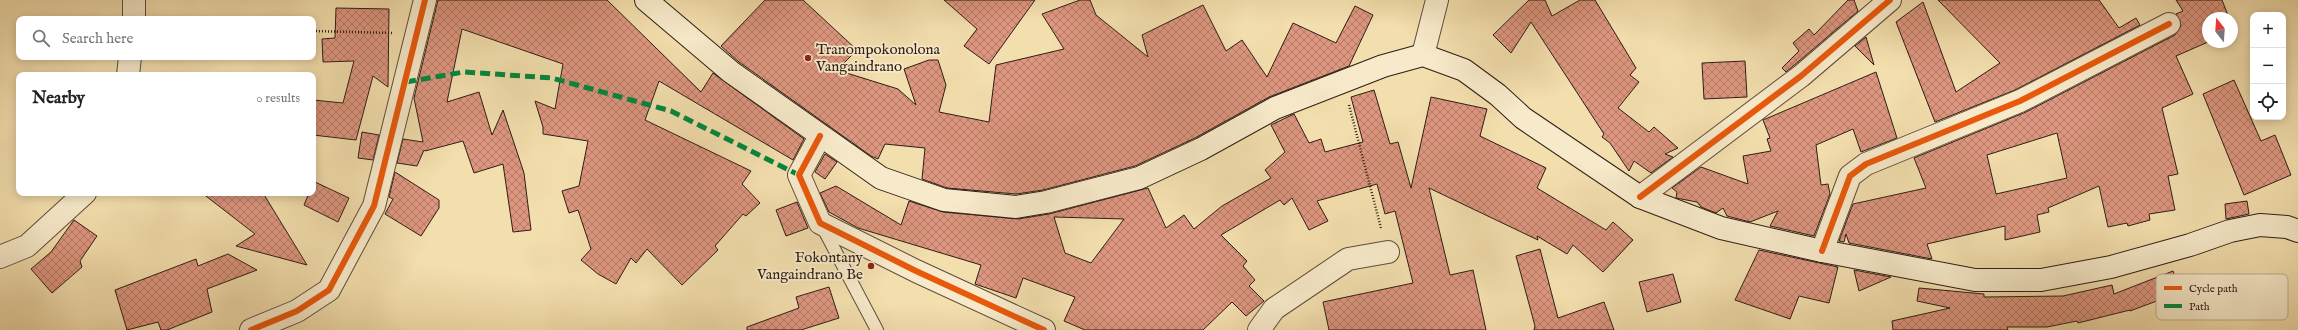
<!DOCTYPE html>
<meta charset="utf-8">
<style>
:root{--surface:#fff;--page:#f2f2f2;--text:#222;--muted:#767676;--line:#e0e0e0}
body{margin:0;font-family:"IM FELL English",serif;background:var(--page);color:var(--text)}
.controls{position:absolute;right:12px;top:12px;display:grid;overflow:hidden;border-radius:8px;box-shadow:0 2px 10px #0003}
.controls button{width:36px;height:36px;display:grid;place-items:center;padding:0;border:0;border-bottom:1px solid var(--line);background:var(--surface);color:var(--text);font:20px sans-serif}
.compass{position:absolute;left:2202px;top:12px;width:36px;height:36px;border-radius:50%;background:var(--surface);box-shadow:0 2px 10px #0003;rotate:343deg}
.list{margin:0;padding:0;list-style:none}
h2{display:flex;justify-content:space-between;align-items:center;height:52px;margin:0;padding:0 16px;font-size:17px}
h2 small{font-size:13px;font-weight:400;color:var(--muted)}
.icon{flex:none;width:22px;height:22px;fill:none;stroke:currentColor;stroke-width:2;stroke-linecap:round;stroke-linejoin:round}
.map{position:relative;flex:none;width:2298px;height:330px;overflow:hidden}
.search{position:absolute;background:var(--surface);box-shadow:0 2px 10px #0003;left:16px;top:16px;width:300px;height:44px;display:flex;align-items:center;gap:10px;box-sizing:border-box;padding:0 14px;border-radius:8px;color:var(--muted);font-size:15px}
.panel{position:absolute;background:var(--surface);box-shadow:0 2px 10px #0003;left:16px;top:72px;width:300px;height:124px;border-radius:8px}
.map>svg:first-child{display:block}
</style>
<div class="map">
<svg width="2298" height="330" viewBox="0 0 2298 330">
<defs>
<pattern id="building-cross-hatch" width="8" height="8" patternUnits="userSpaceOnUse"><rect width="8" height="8" fill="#dd967f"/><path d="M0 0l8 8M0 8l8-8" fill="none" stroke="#b47a67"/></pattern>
</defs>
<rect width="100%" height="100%" fill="#f3dead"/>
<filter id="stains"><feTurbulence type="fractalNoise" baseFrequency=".005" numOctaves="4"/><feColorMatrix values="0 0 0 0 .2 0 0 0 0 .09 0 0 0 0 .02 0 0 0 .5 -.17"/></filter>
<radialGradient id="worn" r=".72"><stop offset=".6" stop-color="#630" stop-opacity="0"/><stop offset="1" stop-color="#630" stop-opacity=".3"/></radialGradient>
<path fill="url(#building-cross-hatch)" stroke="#2e1d15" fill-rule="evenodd" d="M438,0H607L701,92L713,73L804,139L793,160L659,81L645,120L751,171L742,184L760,203L746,216L743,214L715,246L718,250L682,285L647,249L636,263L631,258L616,284L598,274L581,260L591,249L578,210L569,213L562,191L579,186L588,141L543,134V127L535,101L555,109L563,64L462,29L447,102L479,92L492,135L503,110L524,173L531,230L513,232L503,164L474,173L463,141L425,151L424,150L417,166L397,163L403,139L423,142L414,98Z
M765,0H803L857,50L837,70L898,89L916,105L904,69L929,60H938L946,85L939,112L989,122L996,65L1064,49L1042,14L1080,0H1090L1096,15L1148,57L1142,35L1203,5L1226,51L1242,40L1267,77L1293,23L1336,43L1355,6L1373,15L1349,66L1269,97L1195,138L1135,166L1043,190L1016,194L947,188L922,179L925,148L885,144L878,159L871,156L739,62L721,46Z
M944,0H1035L989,64L964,46L977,29Z
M1529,0H1545L1552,16L1580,0H1595L1636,68L1630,75L1639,82L1618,108L1649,132L1654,127L1678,148L1665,154L1673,157L1651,173L1634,161L1629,171L1610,143L1602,137L1604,134L1531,22L1511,53L1493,35Z
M1848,0H1854L1858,11L1786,72L1782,68L1799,51L1793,43L1809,29L1814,35Z
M1938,0H2099L2119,28L2136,18L2140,25L2015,90L1935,122L1896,22L1923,2L1956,92L2000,63Z
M2176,0H2222L2229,18H2208V42L2176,56L2193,94L2162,108L2178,174L2168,176L2175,210L2149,214L2150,220L2128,226L2127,223L2108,227L2099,186L2048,208L2049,212L2037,215L2040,232L2005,240V226L1927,244L1932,259L1849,243L1846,234L1844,242L1839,241L1853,204L1926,188L1914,158L2026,112L2175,35L2181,25L2176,14L2183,11ZM2057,133L2067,178L1996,194L1987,155Z
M336,8L389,9L388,87L373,76L356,140L313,135V100L343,103L354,61L323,62L322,39L335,38Z
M1866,37L1874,65L1855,46Z
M1745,61L1747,97L1704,99L1702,63Z
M1876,72L1897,138L1861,152L1853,129L1816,145L1821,185L1828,184L1830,194L1814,236L1770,226L1778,211L1750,222L1727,216L1723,208L1716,213L1701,207L1697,202L1676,198L1677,192L1672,188L1701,167L1748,184L1743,156L1771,151L1767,139L1770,138L1763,120Z
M2234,80L2261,141L2275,135L2291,175L2244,195L2203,94Z
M1374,90L1390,144L1398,142L1411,188L1431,97L1487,109L1480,136L1546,168L1537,188L1606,230L1613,222L1633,240L1603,272L1573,245L1567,254L1537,236L1538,240L1429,188L1450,275L1473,270L1486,330H1329L1323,302L1413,283L1395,211L1385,214L1377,184L1317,201L1328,221L1309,230L1292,198L1284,205L1280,200L1221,235L1247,261L1243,266L1255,280L1249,286L1264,301L1246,316L1232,302L1203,330H1085L1064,321L1075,297L1023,278L1016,298L975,284L981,265L858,228L829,212L820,193L836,186L901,225L909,201L943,212L1018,219L1049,214L1148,188L1166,228L1184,215L1194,229L1222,206L1271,178L1265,170L1285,152L1271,125L1294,114L1309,143L1321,139L1325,152L1363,142L1351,97ZM1054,217L1124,219L1091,263L1065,253Z
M362,132L379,135L373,160L358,158Z
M825,154L837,162L825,179L815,172Z
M395,172L439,200V208L421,236L385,214L393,199L389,197Z
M315,182L349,198L338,222L304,205L309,193H313Z
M202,193H263L307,265L236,246L255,234Z
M2247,201L2249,214L2226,219L2225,204Z
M797,202L808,228L786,236L776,210Z
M74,220L97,236L80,261L82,267L52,293L31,269L51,252Z
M1540,249L1558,318L1604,302L1614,330H1534L1535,326L1516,256Z
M1759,250L1838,267L1829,303L1799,296L1790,319L1735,300Z
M228,254L257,270L207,289L212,312L167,330H161L158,322L127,330L115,290L196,259L198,266Z
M1854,270L1891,277L1859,291Z
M2173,271L2181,292L2130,311V310L2078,323L2077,321L2047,327H2007L2008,330H1893L1892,321L1950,308L1917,301L1919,288L1984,294V297L2063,296L2112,285L2114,294Z
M1673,274L1681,302L1647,312L1639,282Z
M829,287L839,318L801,330H747V327L799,308L796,297Z"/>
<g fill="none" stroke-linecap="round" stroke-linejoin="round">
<g stroke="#5f4d3b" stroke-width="14">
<path id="service" d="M822,226L877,330"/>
</g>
<g stroke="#5f4d3b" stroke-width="24">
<path id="minor" d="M820,136L799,175L820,223L916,271L1044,330
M1640,197L1801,76L1890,0
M1822,251L1850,176L1866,164L2020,101L2169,24
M251,330L297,311L329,290L374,206L425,0
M1259,330L1274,309L1348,259L1388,252"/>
</g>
<g stroke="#5f4d3b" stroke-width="24">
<path id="tertiary" d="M134,19V0
M1423,55L1437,0
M128,75L130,57
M0,257L27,246L85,193"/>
</g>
<g stroke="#2e1d15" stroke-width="24">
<path id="secondary" d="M646,0L731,72L881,178L944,200L1016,207L1046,202L1139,178L1201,149L1275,108L1383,66L1423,55L1464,70L1498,95L1523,118L1640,197L1721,228L1822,251L1975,280H2041L2111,267L2190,245L2230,231L2260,225L2287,227L2298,231"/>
</g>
<path stroke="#2e1d15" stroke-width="2.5" stroke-dasharray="1 2" stroke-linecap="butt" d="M313,31L392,33
M1349,105L1381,228"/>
<use href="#service" stroke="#f7eaca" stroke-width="12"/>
<use href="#minor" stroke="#f7eaca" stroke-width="22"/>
<use href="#tertiary" stroke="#f7eaca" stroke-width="22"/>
<use href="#secondary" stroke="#f7eaca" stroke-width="22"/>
<path stroke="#00873e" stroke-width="5" stroke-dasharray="10 5" stroke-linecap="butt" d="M406,82L464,72L552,78L671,111L799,175"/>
<g stroke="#f7eaca" stroke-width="8">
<path id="cycleway" d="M820,136L799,175L820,223L916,271L1044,330
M1640,197L1801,76L1890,0
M1822,251L1850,176L1866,164L2020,101L2169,24
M251,330L297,311L329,290L374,206L425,0"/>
</g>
<use href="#cycleway" stroke="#e8590c" stroke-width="6"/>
</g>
<g fill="#8f2418" stroke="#f7eaca" stroke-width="1.5">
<circle cx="808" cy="58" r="4"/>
<circle cx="871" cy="266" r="4"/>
</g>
<g text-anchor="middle" stroke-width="3.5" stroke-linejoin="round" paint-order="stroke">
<g font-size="15" fill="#2e1d15" stroke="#f7eaca" text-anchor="start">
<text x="816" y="54">Tranompokonolona<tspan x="816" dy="17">Vangaindrano</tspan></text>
<text x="863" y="262" text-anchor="end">Fokontany<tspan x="863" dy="17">Vangaindrano Be</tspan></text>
</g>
</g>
<rect x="2156" y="274" width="132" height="46" rx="6" fill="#f7eaca" stroke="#bbac94" stroke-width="1"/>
<rect x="2164" y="286" width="18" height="4" fill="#e8590c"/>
<rect x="2164" y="304" width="18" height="4" fill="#00873e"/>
<g font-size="11" fill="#2e1d15">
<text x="2189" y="292">Cycle path</text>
<text x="2189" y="310">Path</text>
</g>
<rect width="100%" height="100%" filter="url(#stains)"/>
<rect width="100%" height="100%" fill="url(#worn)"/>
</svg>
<div class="controls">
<button>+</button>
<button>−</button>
<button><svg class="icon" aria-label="locate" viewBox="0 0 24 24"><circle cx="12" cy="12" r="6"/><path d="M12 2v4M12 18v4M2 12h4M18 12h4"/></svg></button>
</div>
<svg class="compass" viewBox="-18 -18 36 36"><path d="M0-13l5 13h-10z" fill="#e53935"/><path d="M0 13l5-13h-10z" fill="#767676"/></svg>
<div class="search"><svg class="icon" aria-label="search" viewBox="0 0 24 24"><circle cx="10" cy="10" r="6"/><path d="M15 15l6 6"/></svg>Search here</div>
<section class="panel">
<h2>Nearby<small>0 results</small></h2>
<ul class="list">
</ul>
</section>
</div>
